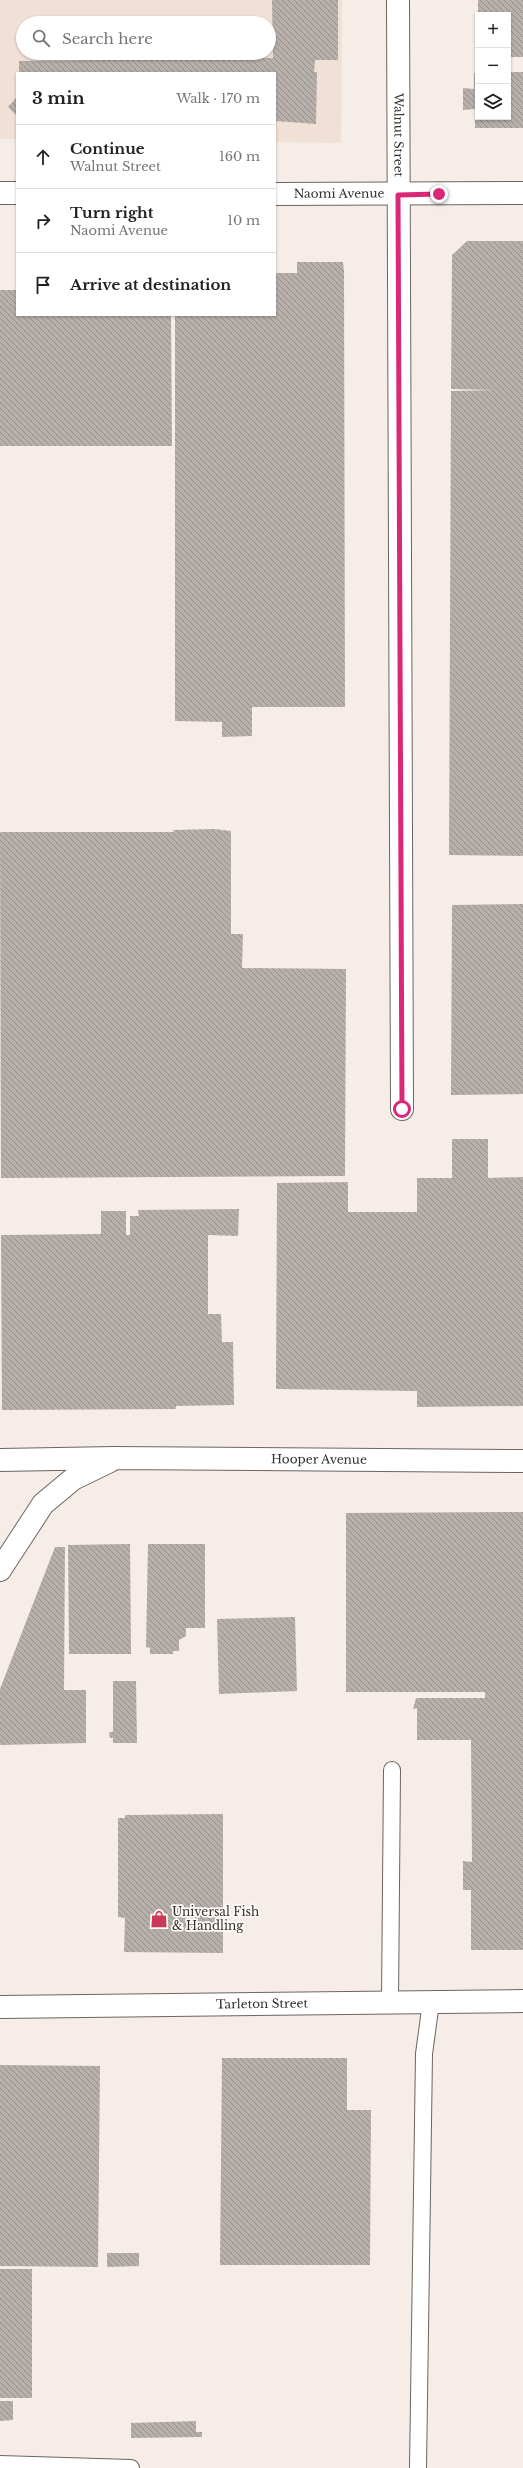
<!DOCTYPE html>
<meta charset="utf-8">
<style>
:root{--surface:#fff;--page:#f6f6f6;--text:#222;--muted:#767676;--line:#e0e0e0}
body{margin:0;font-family:"Libre Baskerville",serif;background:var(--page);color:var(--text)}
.controls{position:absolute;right:12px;top:12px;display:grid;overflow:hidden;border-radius:0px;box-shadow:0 1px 3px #0004}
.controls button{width:36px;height:36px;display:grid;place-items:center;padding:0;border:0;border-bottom:1px solid var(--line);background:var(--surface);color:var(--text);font:20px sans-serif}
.stop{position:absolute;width:12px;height:12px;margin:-9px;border:3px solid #db2777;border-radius:50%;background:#fff}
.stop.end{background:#db2777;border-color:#fff;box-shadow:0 1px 4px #0008}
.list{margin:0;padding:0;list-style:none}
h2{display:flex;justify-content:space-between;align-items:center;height:52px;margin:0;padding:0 16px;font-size:17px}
h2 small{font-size:13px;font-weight:400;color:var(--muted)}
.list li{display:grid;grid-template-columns:26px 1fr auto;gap:12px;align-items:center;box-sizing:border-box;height:64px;padding:0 16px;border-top:1px solid var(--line)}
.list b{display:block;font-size:15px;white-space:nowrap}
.list p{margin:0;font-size:13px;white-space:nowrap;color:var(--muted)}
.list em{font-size:13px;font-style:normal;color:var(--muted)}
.icon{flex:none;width:22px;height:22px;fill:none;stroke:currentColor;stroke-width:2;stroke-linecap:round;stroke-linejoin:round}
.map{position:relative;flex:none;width:523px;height:2468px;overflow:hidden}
.search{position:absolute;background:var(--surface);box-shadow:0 1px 3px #0004;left:16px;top:16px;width:260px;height:44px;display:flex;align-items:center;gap:10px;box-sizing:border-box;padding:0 14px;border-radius:22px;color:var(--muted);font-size:15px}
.panel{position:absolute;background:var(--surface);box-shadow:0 1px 3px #0004;left:16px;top:72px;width:260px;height:244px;border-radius:0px}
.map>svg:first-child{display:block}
</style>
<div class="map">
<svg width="523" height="2468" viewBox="0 0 523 2468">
<defs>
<pattern id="building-back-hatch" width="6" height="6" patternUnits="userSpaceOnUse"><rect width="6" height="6" fill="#b7afaa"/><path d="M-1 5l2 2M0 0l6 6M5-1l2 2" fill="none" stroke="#958f8b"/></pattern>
</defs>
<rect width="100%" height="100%" fill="#f6ede8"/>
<path fill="#f0e0d6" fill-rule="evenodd" d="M0,0H342L341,143L275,142V73H17V139H0ZM23,23H269V53H23Z"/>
<path fill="url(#building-back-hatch)" d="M272,0H338V60H315L314,72H317L316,124L275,121V73H19V61L273,58Z
M478,0H523V57H508V15H478Z
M508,72H523V128H475V109L463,110V88L474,89V73H478V117H508Z
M17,97V116L8,107Z
M467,241H523V856L449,855L451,391L496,390L451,389L452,255Z
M297,262H343L344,272L345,707H252V736L222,737V722L175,721V315H275V273H297Z
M0,290H17V315H171L172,446H0Z
M214,829L231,831V934H243L242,968L346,969L345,1176L1,1178L0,832H174L173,830Z
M523,904V1094L451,1095L452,905Z
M452,1139H488V1178L523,1177V1406L417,1407V1391L276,1389L277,1183L348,1182V1212H417V1178H452Z
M239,1209L238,1236L208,1235V1314H221L222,1342H233L234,1405L176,1406V1409L2,1410L1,1235L101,1234V1211H126V1235H130V1216H139L138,1210Z
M523,1512V1950H471V1890H463V1861L472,1862L471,1740H417V1708L413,1709L416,1698H485V1692H346V1513Z
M130,1544L131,1654H69L68,1545Z
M148,1544H205V1628H186V1636L179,1640V1651H173V1654H150V1648L146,1647Z
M55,1547H65L64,1690H86V1743L0,1745V1689Z
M295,1617L297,1691L219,1694L217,1619Z
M113,1681H136L137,1743H113V1738H110L109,1732H113Z
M223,1814V1953L124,1952L125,1918L118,1917V1818H125V1815Z
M222,2058H347V2110H371L370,2265H220Z
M0,2065L100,2066L98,2267L0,2266Z
M107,2253H139V2266L107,2267Z
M0,2269H32V2398H0Z
M0,2401H13V2420L0,2421Z
M196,2421V2432H202V2437L131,2438V2423Z"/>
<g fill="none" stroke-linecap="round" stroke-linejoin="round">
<g stroke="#6c6560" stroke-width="18">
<path id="lane" d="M390,2002L392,1770
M0,2464L131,2468
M418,2468L424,2054L431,2002"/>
</g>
<g stroke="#6c6560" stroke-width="24">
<g id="street">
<path id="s1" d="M398,0L402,1109"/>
<path d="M0,193H17"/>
<path id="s2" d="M275,194L523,193"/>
<path id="s3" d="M0,2007L523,2001"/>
</g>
</g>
<g stroke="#6c6560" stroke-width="24">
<g id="secondary">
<path id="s4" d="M0,1460L115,1458L523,1461"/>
<path d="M0,1570L43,1504L73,1479L110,1461"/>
</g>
</g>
<use href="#lane" stroke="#fff" stroke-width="16"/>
<use href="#street" stroke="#fff" stroke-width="22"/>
<use href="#secondary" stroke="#fff" stroke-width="22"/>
</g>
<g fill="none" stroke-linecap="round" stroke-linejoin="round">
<path stroke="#db2777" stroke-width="5" d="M402,1109L398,195L439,194"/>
</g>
<defs>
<g id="shop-bare" transform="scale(1.38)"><path d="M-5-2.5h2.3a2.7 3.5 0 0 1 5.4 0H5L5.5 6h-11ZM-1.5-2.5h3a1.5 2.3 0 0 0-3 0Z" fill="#ca3a57" stroke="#fffbf9" stroke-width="2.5" paint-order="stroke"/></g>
</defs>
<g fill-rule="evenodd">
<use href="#shop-bare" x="159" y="1919"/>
</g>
<g text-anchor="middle" stroke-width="3.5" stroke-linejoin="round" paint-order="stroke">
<g font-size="12" fill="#33302d" stroke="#fffbf9">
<text dy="4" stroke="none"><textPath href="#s1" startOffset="135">Walnut Street</textPath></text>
<text dy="4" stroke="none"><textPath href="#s2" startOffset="64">Naomi Avenue</textPath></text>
<text dy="4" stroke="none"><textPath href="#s4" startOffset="319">Hooper Avenue</textPath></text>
<text dy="4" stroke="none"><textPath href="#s3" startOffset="262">Tarleton Street</textPath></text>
</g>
<g font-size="12" fill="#33302d" stroke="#fffbf9" text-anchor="start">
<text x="172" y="1916">Universal Fish<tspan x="172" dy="14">&amp; Handling</tspan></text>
</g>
</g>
</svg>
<div class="controls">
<button>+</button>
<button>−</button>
<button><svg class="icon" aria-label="layers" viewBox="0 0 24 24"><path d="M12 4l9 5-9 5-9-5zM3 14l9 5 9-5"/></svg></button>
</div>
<div class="stop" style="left:402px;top:1109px"></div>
<div class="stop end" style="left:439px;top:194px"></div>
<div class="search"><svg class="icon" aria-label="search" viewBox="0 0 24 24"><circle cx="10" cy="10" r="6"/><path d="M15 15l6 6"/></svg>Search here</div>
<section class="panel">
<h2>3 min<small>Walk · 170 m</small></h2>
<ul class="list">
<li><svg class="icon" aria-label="ahead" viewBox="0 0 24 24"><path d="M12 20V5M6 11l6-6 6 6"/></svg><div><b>Continue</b><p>Walnut Street</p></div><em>160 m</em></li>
<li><svg class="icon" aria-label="right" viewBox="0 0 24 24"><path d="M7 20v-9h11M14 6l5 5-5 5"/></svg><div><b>Turn right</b><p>Naomi Avenue</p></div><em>10 m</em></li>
<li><svg class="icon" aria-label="arrive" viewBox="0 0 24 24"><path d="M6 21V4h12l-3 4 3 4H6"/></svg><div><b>Arrive at destination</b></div></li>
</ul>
</section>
</div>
